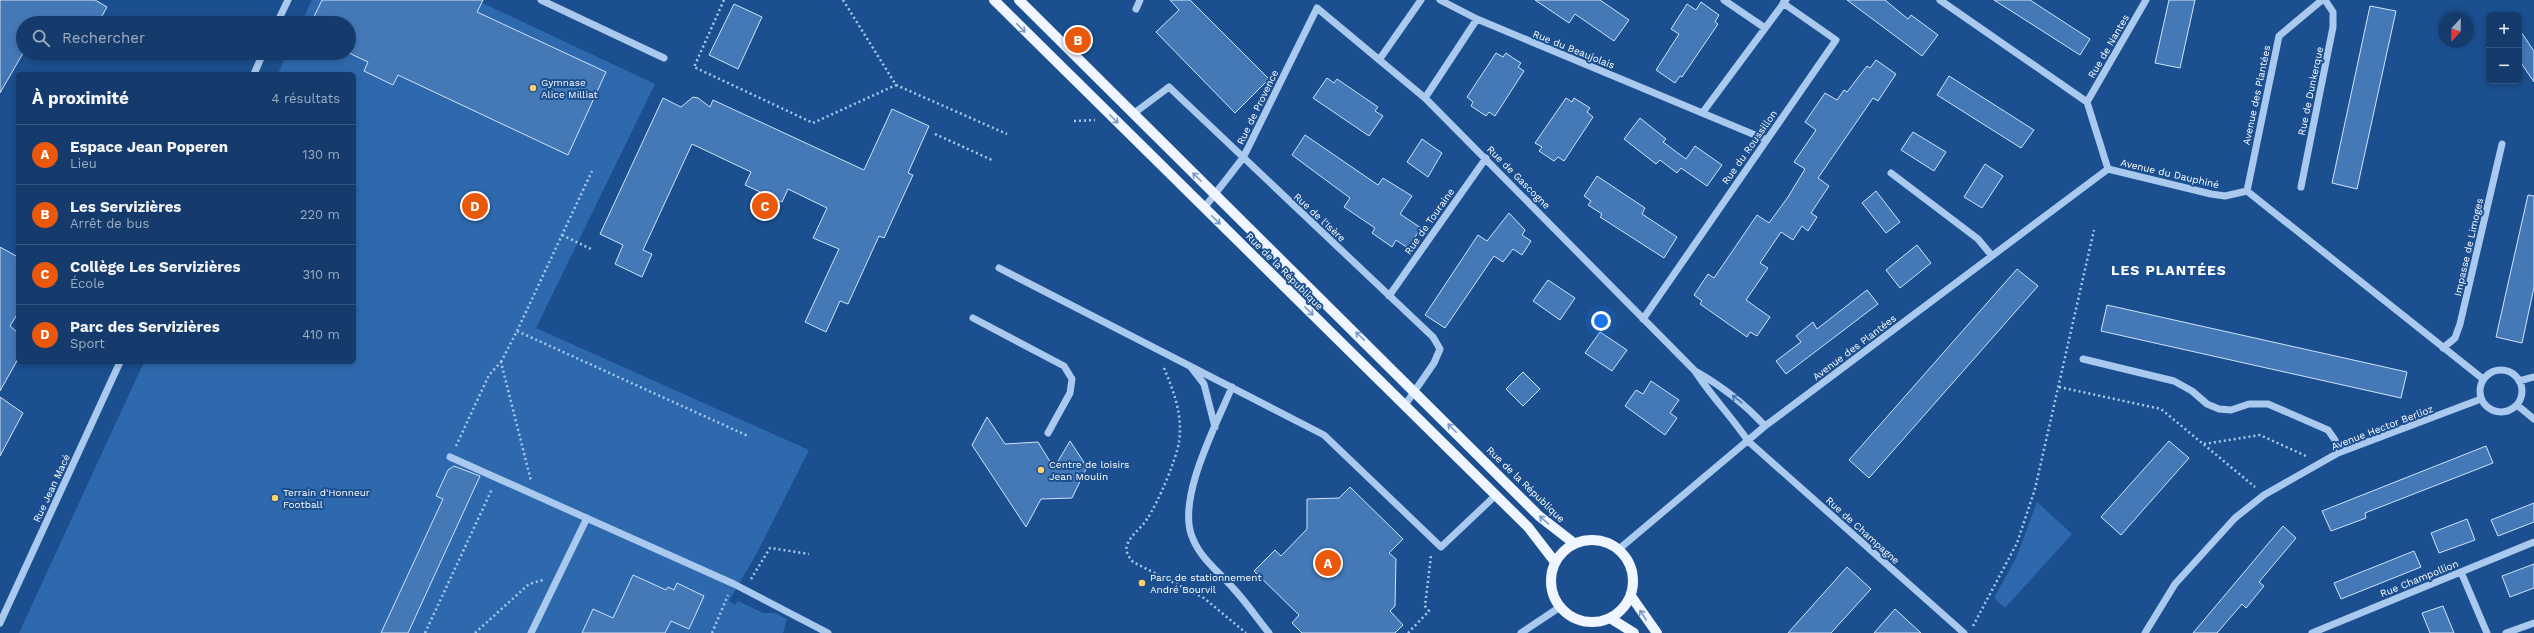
<!DOCTYPE html>
<html lang="fr">
<meta charset="utf-8">
<style>
:root{--surface:#143b6b;--page:#1d4271;--text:#f1f3f6;--muted:#9dadc1;--line:#33557e;--accent:#ea580c}
body{margin:0;font-family:"Work Sans",sans-serif;background:var(--page);color:var(--text)}
.controls{position:absolute;right:12px;top:12px;display:grid;overflow:hidden;border-radius:6px;box-shadow:0 2px 6px #0003}
.controls button{width:36px;height:36px;display:grid;place-items:center;padding:0;border:0;border-bottom:1px solid var(--line);background:var(--surface);color:var(--text);font:20px sans-serif}
.compass{position:absolute;left:2438px;top:12px;width:36px;height:36px;border-radius:50%;background:var(--surface);box-shadow:0 2px 6px #0003;rotate:202deg}
.you{position:absolute;left:1601px;top:321px;width:14px;height:14px;margin:-10px;border:3px solid #fff;border-radius:50%;background:#1a73e8;box-shadow:0 0 0 6px #1a73e833}
.badge{display:grid;place-items:center;width:26px;height:26px;border-radius:50%;background:var(--accent);color:#fff;font-size:13px;font-weight:700}
.pin{position:absolute;translate:-50% -50%;border:2px solid #fff;box-shadow:0 1px 4px #0006}
.list{margin:0;padding:0;list-style:none}
h2{display:flex;justify-content:space-between;align-items:center;height:52px;margin:0;padding:0 16px;font-size:17px}
h2 small{font-size:13px;font-weight:400;color:var(--muted)}
.list li{display:grid;grid-template-columns:26px 1fr auto;gap:12px;align-items:center;box-sizing:border-box;height:60px;padding:0 16px;border-top:1px solid var(--line)}
.list b{display:block;font-size:15px;white-space:nowrap}
.list p{margin:0;font-size:13px;white-space:nowrap;color:var(--muted)}
.list em{font-size:13px;font-style:normal;color:var(--muted)}
.icon{flex:none;width:22px;height:22px;fill:none;stroke:currentColor;stroke-width:2;stroke-linecap:round;stroke-linejoin:round}
.map{position:relative;flex:none;width:2534px;height:633px;overflow:hidden}
.search{position:absolute;background:var(--surface);box-shadow:0 2px 6px #0003;left:16px;top:16px;width:340px;height:44px;display:flex;align-items:center;gap:10px;box-sizing:border-box;padding:0 14px;border-radius:22px;color:var(--muted);font-size:15px}
.panel{position:absolute;background:var(--surface);box-shadow:0 2px 6px #0003;left:16px;top:72px;width:340px;height:292px;border-radius:6px}
.map>svg:first-child{display:block}
</style>
<div class="map">
<svg width="2534" height="633" viewBox="0 0 2534 633">
<rect width="100%" height="100%" fill="#1b4f8f"/>
<path fill="#2e69ad" d="M312,0H476L655,84L536,328L809,450L758,551L729,601L735,605L738,601L763,613H775L787,619L783,633H19L144,362H354V74H278L287,53H349V23H301Z
M2037,502L2072,534L2005,608L1994,598L2016,558Z"/>
<path fill="#4478b7" stroke="#cfe3fa" d="M0,0H95L107,7L98,23H23V53L0,93Z
M322,0H483L477,12L606,72L568,155L398,75L393,85L364,71L368,62L349,53V23H311Z
M1170,0H1190L1269,79L1235,113L1156,32L1179,10Z
M1535,0H1600L1629,20L1614,41L1575,14L1569,23Z
M1847,0H1885L1908,19L1911,15L1938,35L1922,56Z
M1994,0H2030L2090,39L2080,55Z
M2169,0H2195L2180,68L2155,63Z
M1701,2L1719,15L1715,22L1718,24L1682,77L1680,76L1675,83L1656,70L1679,34L1671,29L1687,4L1696,10Z
M734,4L762,17L738,69L709,55Z
M2370,6L2396,11L2357,189L2332,183Z
M2519,29L2534,51V82L2519,60Z
M1496,53L1503,57L1506,53L1513,58L1521,63L1518,67L1524,71L1495,116L1489,112L1486,116L1471,106L1473,102L1467,97Z
M1876,60L1896,74L1878,101L1873,98L1818,178L1829,186L1811,213L1817,217L1808,231L1802,226L1793,240L1781,232L1760,263L1768,268L1746,300L1770,317L1757,336L1750,332L1747,337L1700,304L1702,301L1694,295L1708,274L1714,278L1757,215L1769,223L1788,197L1805,169L1794,162L1816,130L1805,122L1825,93L1837,100L1844,90L1847,92L1867,66L1870,68Z
M1949,76L2034,130L2021,148L1937,95Z
M1327,78L1334,83L1337,79L1378,107L1375,111L1383,116L1369,136L1313,98Z
M693,97L698,98L710,107L713,100L864,170L892,109L929,126L908,173L913,175L884,238L879,236L848,304L840,301L826,332L805,322L839,249L813,238L827,208L788,189L782,202L745,185L751,172L692,144L643,250L652,254L642,277L615,264L623,245L600,234L663,98L681,107Z
M1566,98L1572,102L1574,98L1590,108L1587,112L1593,117L1564,161L1558,157L1554,161L1539,151L1542,147L1535,143Z
M1640,118L1666,139L1663,142L1686,159L1695,146L1722,165L1707,186L1681,168L1677,173L1660,160L1656,164L1624,139Z
M1913,132L1946,152L1934,171L1901,150Z
M1305,135L1378,185L1383,178L1412,196L1400,214L1421,228L1408,248L1396,240L1392,247L1372,233L1375,228L1344,207L1350,198L1292,155Z
M1422,139L1442,153L1428,177L1407,162Z
M1985,164L2003,176L1982,208L1964,197Z
M1597,176L1645,208L1642,214L1677,237L1664,258L1600,217L1602,214L1588,205L1591,201L1584,196Z
M1876,191L1900,222L1886,233L1862,203Z
M2528,195L2534,196V287L2522,343L2496,337Z
M1509,213L1525,230L1522,235L1531,241L1522,255L1513,249L1503,262L1494,256L1445,328L1425,315L1478,235L1487,241Z
M1917,245L1931,263L1900,288L1886,270Z
M0,247L18,257V313L10,326L18,333V359L0,391Z
M2017,269L2038,286L1869,478L1849,460Z
M1548,280L1575,298L1560,320L1533,301Z
M1867,290L1878,304L1786,374L1776,361L1801,342L1796,336L1813,322L1817,329Z
M2107,305L2407,372L2401,398L2101,331Z
M1600,332L1627,350L1612,371L1585,353Z
M1523,372L1540,389L1523,406L1506,389Z
M1651,381L1679,400L1670,413L1677,418L1665,435L1625,406L1636,390L1643,394Z
M0,397L23,413L0,456Z
M987,417L1005,444L1038,442L1054,468L1070,441L1087,467L1072,498L1041,499L1026,527L972,445Z
M2169,441L2189,458L2121,535L2101,517Z
M2486,446L2493,463L2365,513L2366,518L2331,531L2322,511Z
M454,466L480,476L408,633H381L443,499L436,496L448,470Z
M1350,487L1403,539L1389,553L1396,559L1395,606L1390,611L1403,625L1395,633H1302L1292,623L1299,615L1254,571L1275,550L1281,556L1307,529V499L1339,498Z
M2534,503V522L2498,536L2491,520Z
M2467,519L2475,540L2439,553L2431,533Z
M2283,526L2296,538L2259,582L2264,586L2246,608L2242,604L2217,633H2193Z
M2414,551L2421,567L2341,599L2334,583Z
M2534,564V588L2510,597L2502,576Z
M1847,567L1871,589L1831,633H1788Z
M633,575L666,590L668,587L674,590L677,583L704,596L689,629L671,621L665,633H582L593,609L613,618Z
M2443,606L2454,633H2430L2422,613Z
M1895,609L1921,633H1874Z"/>
<g fill="none" stroke-linecap="round" stroke-linejoin="round">
<path stroke="#a9c9ee" stroke-width="2.5" stroke-dasharray="2 3" stroke-linecap="butt" d="M724,0L694,67L813,123L896,85
M843,0L896,85L1007,134
M1074,121L1095,120
M935,134L994,161
M562,235L593,250
M517,331L592,171
M501,362L517,331L748,436
M1164,368C1174,392 1183,415 1179,442C1176,460 1158,503 1147,519C1141,529 1132,533 1127,545C1125,552 1129,557 1133,562L1204,598L1246,633
M2059,387L2161,409L2255,487
M2204,444L2260,435L2306,456
M456,446L489,375L501,362L531,481
M751,579L770,548L809,554
M1973,626L2017,543L2035,489L2094,230
M425,633L492,489
M475,633L529,584L543,580
M712,633L728,595
M1408,633L1429,611L1425,606L1431,556"/>
<path stroke="#a9c9ee" stroke-width="7" d="M541,0L664,58
M1440,0L1477,19L1767,140
M1724,0L1765,28
M1940,0L2087,102L2108,169L2211,194L2225,196L2247,191L2483,379
M1136,9L1140,0
M277,23L288,0
M1379,60L1421,0
M254,74L263,53
M1425,98L1477,19
M2087,102L2146,0
M1703,112L1786,0
M1133,114L1169,87L1433,337L1440,349L1434,363L1405,405
M1891,173L1978,239L1992,256
M2301,187L2333,27V12L2325,0
M2247,191L2279,36L2322,0
M1204,208L1243,158L1317,8L1425,98L1695,371C1711,396 1732,417 1748,441L1964,633
M999,268L1324,435L1441,547L1496,495
M1389,296L1486,158
M973,318L1064,366L1072,379L1070,393L1048,433
M1643,319L1836,40L1783,3
M2443,348L2455,338L2460,324L2502,144
M2083,359L2174,381L2192,391L2207,404L2219,409L2231,410L2249,404H2268L2328,430L2335,440L2338,453
M1191,367L1204,384L1215,427
M2480 391a21 21 0 1 1 42 0a21 21 0 1 1-42 0Z
M1697,372C1723,387 1745,404 1765,426
M2519,381L2534,377
M1232,387C1217,423 1175,501 1193,539C1201,559 1219,572 1233,588C1246,602 1257,618 1269,633
M2517,405L2534,419
M450,457L734,584L828,633
M1619,549L1765,426L2108,169
M2461,572L2487,633
M0,623L120,362
M531,633L587,518
M1521,633L1560,607
M2145,633L2175,584L2235,518L2264,495L2338,453L2481,399
M2312,633L2534,542
M2506,633L2534,623"/>
<path stroke="#f0f6ff" stroke-width="10" d="M994,0L1528,527L1555,562
M1019,0L1539,516L1575,544
M1551 581a41 41 0 1 1 82 0a41 41 0 1 1-82 0Z
M1631,596L1657,633
M1610,618L1634,633"/>
</g>
<defs><path id="oneway-shaft" d="M-6 0H5M1.5-3L5.5 0L1.5 3" fill="none" stroke-width="1.6" stroke-linecap="round" stroke-linejoin="round"/></defs>
<g stroke="#7b9ac1">
<use href="#oneway-shaft" transform="translate(1021 28) rotate(45)"/>
<use href="#oneway-shaft" transform="translate(1114 119) rotate(45)"/>
<use href="#oneway-shaft" transform="translate(1197 177) rotate(-135)"/>
<use href="#oneway-shaft" transform="translate(1216 220) rotate(45)"/>
<use href="#oneway-shaft" transform="translate(1309 311) rotate(45)"/>
<use href="#oneway-shaft" transform="translate(1360 336) rotate(-136)"/>
<use href="#oneway-shaft" transform="translate(1452 428) rotate(-135)"/>
<use href="#oneway-shaft" transform="translate(1544 520) rotate(-138)"/>
<use href="#oneway-shaft" transform="translate(1643 615) rotate(-123)"/>
</g>
<use stroke="#4674ac" href="#oneway-shaft" transform="translate(1737 399) rotate(-142)"/>
<g fill="#ffd166" stroke="#1b4f8f" stroke-width="1.5">
<circle cx="533" cy="88" r="4"/>
<circle cx="1041" cy="470" r="4"/>
<circle cx="275" cy="498" r="4"/>
<circle cx="1142" cy="583" r="4"/>
</g>
<g text-anchor="middle" stroke-width="4" stroke-linejoin="round" paint-order="stroke">
<g font-size="10" fill="#fff" stroke="#1b4f8f">
<text transform="translate(2108 46) rotate(-60)" y="4">Rue de Nantes</text>
<text transform="translate(1574 49) rotate(22)" y="4">Rue du Beaujolais</text>
<text transform="translate(2310 91) rotate(-78)" y="4">Rue de Dunkerque</text>
<text transform="translate(2256 95) rotate(-78)" y="4">Avenue des Plantées</text>
<text transform="translate(1257 107) rotate(-64)" y="4">Rue de Provence</text>
<text transform="translate(1749 147) rotate(-55)" y="4">Rue du Roussillon</text>
<text transform="translate(2170 173) rotate(13)" y="4">Avenue du Dauphiné</text>
<text transform="translate(1519 177) rotate(45)" y="4">Rue de Gascogne</text>
<text transform="translate(1320 217) rotate(43)" y="4">Rue de l'Isère</text>
<text transform="translate(1429 221) rotate(-55)" y="4">Rue de Touraine</text>
<text transform="translate(2468 247) rotate(-77)" y="4">Impasse de Limoges</text>
<text transform="translate(1285 271) rotate(45)" y="4">Rue de la République</text>
<text transform="translate(1854 347) rotate(-37)" y="4">Avenue des Plantées</text>
<text transform="translate(2382 427) rotate(-21)" y="4">Avenue Hector Berlioz</text>
<text transform="translate(1526 484) rotate(44)" y="4">Rue de la République</text>
<text transform="translate(51 488) rotate(-65)" y="4">Rue Jean Macé</text>
<text transform="translate(1863 530) rotate(42)" y="4">Rue de Champagne</text>
<text transform="translate(2419 578) rotate(-22)" y="4">Rue Champollion</text>
</g>
<g font-size="10" fill="#fff" stroke="#1b4f8f" text-anchor="start">
<text x="541" y="86">Gymnase<tspan x="541" dy="12">Alice Milliat</tspan></text>
<text x="1049" y="468">Centre de loisirs<tspan x="1049" dy="12">Jean Moulin</tspan></text>
<text x="283" y="496">Terrain d'Honneur<tspan x="283" dy="12">Football</tspan></text>
<text x="1150" y="581">Parc de stationnement<tspan x="1150" dy="12">André Bourvil</tspan></text>
</g>
<g font-size="14" font-weight="bold" letter-spacing="1" fill="#fff" stroke="#1b4f8f">
<text x="2169" y="275">LES PLANTÉES</text>
</g>
</g>
</svg>
<div class="controls">
<button>+</button>
<button>−</button>
</div>
<svg class="compass" viewBox="-18 -18 36 36"><path d="M0-13l5 13h-10z" fill="#e53935"/><path d="M0 13l5-13h-10z" fill="#9dadc1"/></svg>
<div class="you"></div>
<div class="pin badge" style="left:1328px;top:563px">A</div>
<div class="pin badge" style="left:1078px;top:40px">B</div>
<div class="pin badge" style="left:765px;top:206px">C</div>
<div class="pin badge" style="left:475px;top:206px">D</div>
<div class="search"><svg class="icon" aria-label="search" viewBox="0 0 24 24"><circle cx="10" cy="10" r="6"/><path d="M15 15l6 6"/></svg>Rechercher</div>
<section class="panel">
<h2>À proximité<small>4 résultats</small></h2>
<ul class="list">
<li><span class="badge">A</span><div><b>Espace Jean Poperen</b><p>Lieu</p></div><em>130 m</em></li>
<li><span class="badge">B</span><div><b>Les Servizières</b><p>Arrêt de bus</p></div><em>220 m</em></li>
<li><span class="badge">C</span><div><b>Collège Les Servizières</b><p>École</p></div><em>310 m</em></li>
<li><span class="badge">D</span><div><b>Parc des Servizières</b><p>Sport</p></div><em>410 m</em></li>
</ul>
</section>
</div>
